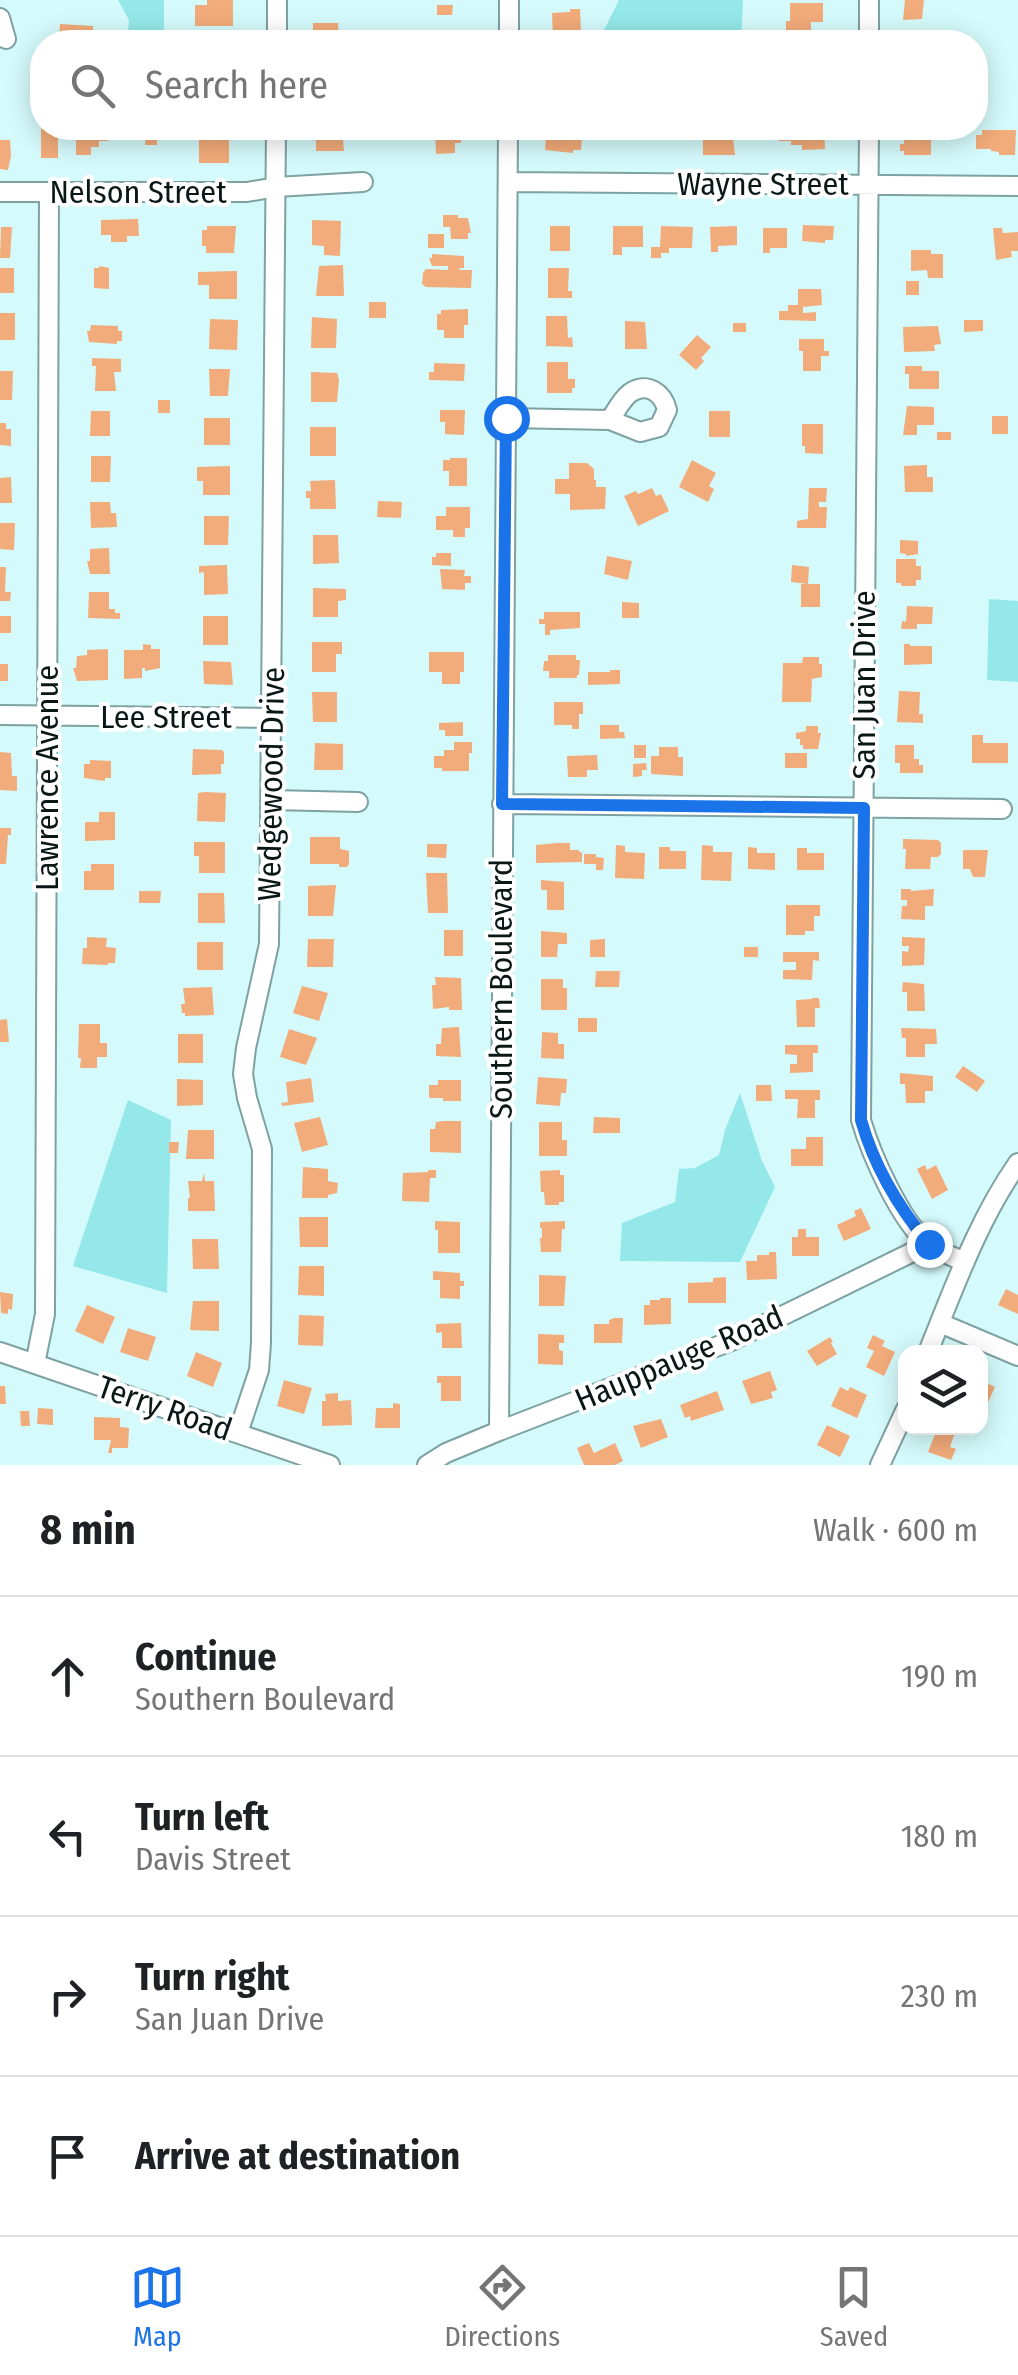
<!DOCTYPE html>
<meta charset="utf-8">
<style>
:root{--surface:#fff;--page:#f2f2f2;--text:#202124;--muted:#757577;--line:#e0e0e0;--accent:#1a73e8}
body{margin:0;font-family:"Fira Sans Condensed",sans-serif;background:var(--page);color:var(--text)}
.controls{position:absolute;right:30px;bottom:30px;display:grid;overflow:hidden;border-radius:20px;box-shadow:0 5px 25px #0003}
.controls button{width:90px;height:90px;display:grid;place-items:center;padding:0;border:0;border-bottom:2px solid var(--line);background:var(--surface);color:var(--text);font:50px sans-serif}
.stop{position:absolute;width:30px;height:30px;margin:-22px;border:8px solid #1a73e8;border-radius:50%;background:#fff}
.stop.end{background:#1a73e8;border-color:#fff;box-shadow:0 2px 10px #0008}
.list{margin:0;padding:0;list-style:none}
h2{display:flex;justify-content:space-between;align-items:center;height:130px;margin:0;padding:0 40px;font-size:42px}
h2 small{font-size:32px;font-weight:400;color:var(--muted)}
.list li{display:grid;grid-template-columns:65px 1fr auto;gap:30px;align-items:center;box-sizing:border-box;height:160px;padding:0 40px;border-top:2px solid var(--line)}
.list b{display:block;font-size:38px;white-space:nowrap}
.list p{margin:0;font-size:32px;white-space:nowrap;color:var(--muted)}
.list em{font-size:32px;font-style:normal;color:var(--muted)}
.icon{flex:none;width:55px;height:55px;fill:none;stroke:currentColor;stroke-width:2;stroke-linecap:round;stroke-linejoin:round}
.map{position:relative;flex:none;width:1018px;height:1465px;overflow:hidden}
.search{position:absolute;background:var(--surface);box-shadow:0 5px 25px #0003;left:30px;right:30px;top:30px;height:110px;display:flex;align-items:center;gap:25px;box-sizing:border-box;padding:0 35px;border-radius:40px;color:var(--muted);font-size:38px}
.sheet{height:770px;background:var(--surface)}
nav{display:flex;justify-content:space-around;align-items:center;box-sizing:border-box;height:140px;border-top:2px solid var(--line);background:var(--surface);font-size:28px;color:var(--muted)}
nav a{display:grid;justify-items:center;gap:5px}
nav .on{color:var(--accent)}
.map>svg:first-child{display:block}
</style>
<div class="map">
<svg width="1018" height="1465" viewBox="0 0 1018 1465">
<rect width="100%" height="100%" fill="#d5fafb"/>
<path fill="#94e8e9" d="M118,0H164V42H127L129,20Z
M619,0H743L741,42H606L604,30Z
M989,599L1018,601V682L987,680Z
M740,1093L762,1161L775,1187L740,1262L620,1261L622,1223L675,1202L679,1169L695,1168L719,1155L725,1130Z
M128,1100L171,1120L167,1293L73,1266Z"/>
<path fill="#f2ab7a" d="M207,0H233V26H195V5H207Z
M905,0H924L922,19L903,20Z
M790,3H823V22H811V39H786V21H790Z
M437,5H453L452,15H437Z
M570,9H580L581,32L573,33L574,42H561V36L553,37L552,13L570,12Z
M313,23H338L339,42H313Z
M60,24L93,26V42H59Z
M443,31H467L466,42H439V38H443Z
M41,128H49V132H58V158H41Z
M76,128H108V141H99V147H91V155H76Z
M132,128H162V136H157V145H145L146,137L132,136Z
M316,128H342L344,151H316Z
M561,128H568L567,135L582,136L581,150H573V153L545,150L546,135L560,136Z
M779,128H824L825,149L802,150V145H791V141H779Z
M732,129L735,155H703V136H709V130Z
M914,130H931V155H904V151H900V144H904V132H914Z
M982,130H1016L1015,155H999V152L991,151V149H976V135H982Z
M461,131V143H455V153L436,154L435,132Z
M222,136H229V163H199V138Z
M0,140H10L11,156L8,170L0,169Z
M443,215H458V218H468L471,233H468V239H451L450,227H443Z
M138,219L139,236H127V242H111V235H101V220Z
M312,220L341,221L340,256L324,255V246L312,245Z
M803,225L834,226L833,240H825V243L802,241Z
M207,226H236L234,253H206V246H202V230H207Z
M550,226H570V251H550Z
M613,226H643V247H622V255H613Z
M661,226L693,227L692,248H669V253H661V258H651V247H660Z
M737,226V245L718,246V252H711L710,227Z
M1,227H12L10,258H0Z
M763,228H787V248H770V253H763Z
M993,228H1002L1003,233L1018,232V251H1011L1012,257L996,260Z
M428,234H444V248H428Z
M911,250H931V254H943V278H928L927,270L911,271Z
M432,254L464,256V268H460L459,270H472L471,288L426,287L422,284L423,273L426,269L448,270V266H432L429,258H432Z
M343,265L344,296H316L319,266Z
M99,266L109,268V289L94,288V268H99Z
M0,268H14V293H0Z
M548,268H569L568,291H572V298H548Z
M237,271V299H209V285H198V272Z
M906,281H919V295H906Z
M798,289H821L822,305L803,307V313L816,312V321L779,320V311H788V305H798Z
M369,302H386V318H369Z
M468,309V325H464V338H444V330H437V314H441V310Z
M0,313H15V340H0Z
M546,316H567L568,338L572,337L573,347L546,346Z
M312,317L337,319L336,348H311Z
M210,319L238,320L237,350L209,349Z
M964,320H983V331L964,332Z
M625,321L645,322L647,349H625Z
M733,323H746V332H733Z
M91,325L118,326V331H122V341H117V344L89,342L87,331H90Z
M938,326L941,344L934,345L935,351L904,352L903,327Z
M697,335L711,347L701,358L704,361L696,370L679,355Z
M799,339H824V351H829V356H821V371H803V351H799Z
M92,358L121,359V372H114L116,391H95L96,366H92Z
M547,362H568V379H575V388H572V393H547Z
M434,363L465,364L464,381L429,380V372H434Z
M905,366H922V371H939V389H909V374H905Z
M209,369H230L228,396H210Z
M0,371H13L12,400H0Z
M311,372L337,373L339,380L337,402H311Z
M158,400H170V413H158Z
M907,406L934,407V425H917V435H903Z
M440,410H465L464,435L445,434V422H440Z
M91,411H110V436H90Z
M709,411H730V437H709Z
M992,416H1008V434H992Z
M204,418H230V445H204Z
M0,423H6V429H11V446L0,445Z
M802,424H823V454L805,453V446H802Z
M310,427H336V456H310Z
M937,432H951V440H937Z
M91,456H111L110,482H91Z
M450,458H467V486H449V471H443V460H450Z
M692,460L716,473L709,486L714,489L708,502L679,487Z
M569,463H587L594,469V480H596V487H606L605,509L570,510V494H555V479H569Z
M927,465V477H933V492H905L904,466Z
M230,466V495H203V481H197V467Z
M11,477L12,503H0V478Z
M335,480L336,509H310V498H306V491H311L310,481Z
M652,488L656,496L661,494L669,511L638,526L624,496L636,491L638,494Z
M809,488H827L826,502H819V507H827L826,528H797V521L808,519Z
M378,501L402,502L401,518L377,517Z
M90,502H110L111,513H116L117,527L91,528Z
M446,507H470V528H465V537H453V530H436V516H446Z
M204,516H229L228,545H204Z
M0,523H15L14,550L0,549Z
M313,535H338L339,563L313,564Z
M900,540L918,541V554L906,556V554L900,553Z
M109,548L110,574H90L87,561H90V549Z
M436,553H451V566L432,565V557H436Z
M607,556L632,561L628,580L604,574Z
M896,559H916V566H921V580H916V586H901V583H896Z
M227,565L228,594L204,595V572L199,573V566Z
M792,565L809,567L808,584L791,582Z
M0,567H6L5,592H11L10,601H0Z
M440,569L465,570L464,576H471V583H465V590L442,589Z
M801,584H820V607H801Z
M313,588L346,589V600L338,601V617H313Z
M89,592H109V609H115V613H120V619L88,618Z
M622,602L639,603V618H622Z
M907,606L933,607L932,624H917V629H901L902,621L906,622Z
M544,612H580V628L550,630V635H545V624H539V619H544Z
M0,616H11V633H0Z
M203,616H228V645H203Z
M312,642H342V654H336V672H312Z
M143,644L151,645V649H160V668L145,671V668H142V678L124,679V650H143Z
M904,644H910V646H932V664L904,665Z
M108,649V680L77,681L73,668H76L77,656L87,655V650Z
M429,652H464V672H460V684H442V672H429Z
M548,655H576V660H580L579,675H577V678H549V671H543L544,661H548Z
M803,657H819V664H822V677L812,679L811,702H782L783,663H802Z
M203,661L231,662L233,685L204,684Z
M0,664H8V681H0Z
M610,670H620V684L588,685V672H610Z
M899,691L920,692L919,714H923V723L897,722Z
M312,692H337V722H313Z
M554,702H583V714H579V729H572V725H554Z
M463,722V736H445V730H439V723Z
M600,725H619V732H624L625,738L600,739Z
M806,726H818V733H821L818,749H803V745H800V739H796V733L806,731Z
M972,735H983V743H1008V763H972Z
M454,742H472V753H469V771H442V768H434V756H444V750H454Z
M315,743L343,744V770H314Z
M634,745H646V758H634Z
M895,745H914V759H919V765H923V773H900V763H895Z
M659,747H678V757H683V776L651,774V756H659Z
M193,749L222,750L224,752V764H221V774L192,775Z
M0,752L11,753L12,776H17V791L0,790Z
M785,753H807V768H785Z
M597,755L598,770H587V777H568L567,756Z
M90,760L111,761V778H105V781L84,778V764H90Z
M646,763L647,770H642V776L633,777V764Z
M205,792L226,793L225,822L197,821L198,793Z
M99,812H115V840L85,841V822H99Z
M0,828H11V835H8L6,864H0Z
M310,837H340V849L349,851V864L347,867H339V864H310Z
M903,839L938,840L941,843V854L938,857H931L930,869H905L906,849H903Z
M194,842H225V873H199V856H194Z
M557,843H570V850H579V852H582V862L536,863V845Z
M427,844H447L446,858L427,857Z
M616,845L625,846V852L645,853L644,879L615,878Z
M702,845L713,846V852H732L731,881L701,880Z
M659,847H670V851H686V869H659Z
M748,847L757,848V853H775V870L748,869Z
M797,848H807V853H824V870H797Z
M963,850H988L985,877H973L970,869H963Z
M584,854H596V857L604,858L603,870H596V864H584Z
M91,864H114V890H84V871H91Z
M426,873H447L448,913H428Z
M541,880L564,882V910H547V890H541Z
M336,885L333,916H308V886Z
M901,889H911V891L934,889L933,906H925V920L901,919L902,906H907V900H901Z
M139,891H161L160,903H139Z
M198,893H224L225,923H198Z
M786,905H820V916H814V931H805V935H786Z
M444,930H463V956H444Z
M541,931L567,933V944H558L557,957H541Z
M87,937L107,938L106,947L116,948L115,963H108V965L82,964L83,948H87Z
M902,937L925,938L924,965L902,966V951L908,952L909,946H902Z
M308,939H334L333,967H307Z
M605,939V957H590V940Z
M197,942H223V970H197Z
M744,947H758V957H744Z
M783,952H819V961L813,960L812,980L783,979V970H796V962H783Z
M596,971H620L619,987H595Z
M435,977L461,978L462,1010H449V1007L433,1009L432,985H436Z
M541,979H563V988H567V1010H541Z
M903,982L924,984L925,1011H907V992H902Z
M302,986L328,993L319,1021L293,1013Z
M212,987L214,1015L185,1016V1013H182L181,1004H185L183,988Z
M812,998H819L820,1008H815V1027H797L796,1000L812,999Z
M578,1018H597V1032H578Z
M7,1019L9,1042H0V1020Z
M79,1024H100V1043H107V1057H97V1068H80L81,1058H78Z
M459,1027L461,1057L436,1056V1044H441L442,1028Z
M901,1028L936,1029L937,1044H925V1057H906V1038H902Z
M289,1029L317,1038L306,1065L280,1057Z
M542,1032L558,1033V1044H564V1059L541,1058Z
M178,1034H203V1063H178Z
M785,1045H818V1053H813V1072L790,1073V1064H797V1055L785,1054Z
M963,1066L985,1081L977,1092L955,1077Z
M900,1073L933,1076V1091H925V1103H906L905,1084H900Z
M538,1077L567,1079L566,1093H561L560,1106L536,1104Z
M311,1078L314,1102L282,1106L281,1103L288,1102L286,1082Z
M177,1079L203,1080V1105L177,1106Z
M438,1080H461V1101H443V1098H429V1085H438Z
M756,1085H771L772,1101H756Z
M785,1090H820V1100H815V1118H797L798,1099H785Z
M320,1117L328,1145L302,1152L294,1123Z
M594,1117L620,1118V1133H593Z
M444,1121H461V1153L430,1152V1129H435L436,1122Z
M539,1122H562V1140H567V1156H539Z
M188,1130H214V1159H186Z
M806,1137H823V1166H791V1149H806Z
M169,1142H179L178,1153H169Z
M925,1165L927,1170L936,1165L948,1190L932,1199L917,1169Z
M303,1167L328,1169V1181L338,1183L337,1193L328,1195V1198H302Z
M428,1170H436V1178H430L429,1202L402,1201L403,1173L428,1172Z
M560,1170V1175H564V1202H559V1205H545L544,1192H541L540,1171Z
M204,1173L205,1181H214L215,1211H188V1198H190L188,1181H202Z
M861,1208L871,1229L844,1241L837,1225L856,1216L854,1211Z
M299,1217H328V1247H300Z
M435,1221L460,1222V1253H438V1230H435Z
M565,1221V1229H562L561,1252H541L540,1238H542V1228H540V1222Z
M798,1229H806V1237H819V1256H792V1237H798Z
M192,1239H218L219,1269H193Z
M769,1252H776L777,1279L747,1280L746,1261H757V1255H769Z
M299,1266H324V1296L298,1295Z
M433,1271L460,1273V1281H464V1286H460V1299L440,1298V1280H433Z
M539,1275L566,1276L564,1306H539Z
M726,1277V1303H688V1283L713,1282V1278Z
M1006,1289L1018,1295V1314L998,1305Z
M0,1292L13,1294L12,1310L8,1309V1314L1,1313Z
M660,1298H671V1324L644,1325V1305H650V1300H660Z
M193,1301H219V1331L190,1330Z
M87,1305L115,1317L103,1344L75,1331Z
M299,1315L324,1316L323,1346L298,1345Z
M614,1318H623L622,1343H594V1324H609V1320Z
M461,1323L462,1348H442V1332L436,1333V1324Z
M128,1328L156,1337L148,1361L120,1352Z
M538,1334L564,1335V1343H559V1350L563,1351V1365L538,1364Z
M873,1335L885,1341L882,1346L895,1352L884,1376L866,1367L874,1351L867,1348Z
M830,1337L833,1342L831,1343L837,1354L817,1366L807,1351Z
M196,1352L222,1363L213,1387L187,1376Z
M770,1371L777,1390L771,1392L773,1398L751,1404L742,1381Z
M437,1376H461V1401H441V1383H437Z
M284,1380L312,1388L304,1414L277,1406Z
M980,1380L995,1387L986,1407L980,1404Z
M0,1386H5L6,1404H0Z
M840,1387L848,1391L850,1387L867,1395L857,1418L831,1406Z
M717,1391L724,1410L691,1421L690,1416L685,1418L680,1405Z
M338,1393V1401L351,1400L352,1425L322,1426V1401H326L325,1394Z
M393,1403L400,1404V1428H375L376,1408H393Z
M38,1408L53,1409V1425L37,1424Z
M20,1411H29L30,1426H21Z
M94,1417L120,1418V1427L129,1428L128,1448H112V1453H108L111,1440H94Z
M661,1419L668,1437L641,1448L633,1426Z
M827,1425L850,1436L840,1457L817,1445Z
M937,1429L954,1435L950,1447L956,1449L951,1460L928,1452Z
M589,1443L594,1453L615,1443L623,1461L615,1465H584L577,1448Z"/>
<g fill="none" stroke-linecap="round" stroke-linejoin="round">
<g stroke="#7ea1a1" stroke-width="22">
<path id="minor" d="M0,18L6,39
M277,42V0
M509,42V0
M869,42V0
M869,128L861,1120C871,1154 901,1223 929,1244C939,1252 954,1257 965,1262
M508,182L1018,186
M0,192H247L276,187L363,182
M505,418L610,420C616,411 621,400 630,393C647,381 663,393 667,410L659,427L640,432L610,420
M0,715L272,718
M272,800L358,802
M502,804L1002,809
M940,1323L1018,1356
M0,1352L330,1465
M928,1352C954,1288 978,1220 1018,1163
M35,1364L45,1314L49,192
M499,1431L508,128
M238,1433L259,1370L261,1343L262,1149L247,1098L243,1074L246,1048L269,944L276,128
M427,1465L446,1453L499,1431L731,1341L929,1244
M880,1465L906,1409"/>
</g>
<use href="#minor" stroke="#fff" stroke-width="18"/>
</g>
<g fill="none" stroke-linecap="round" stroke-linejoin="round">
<path stroke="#1a73e8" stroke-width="12" d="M506,418L502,804L864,808L861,1120C874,1166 899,1208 929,1244"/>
</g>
<g text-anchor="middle" stroke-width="8" stroke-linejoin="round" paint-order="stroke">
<g font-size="32" fill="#091717" stroke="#fff">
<text x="763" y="195">Wayne Street</text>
<text x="138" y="203">Nelson Street</text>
<text transform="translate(864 685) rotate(-90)" y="11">San Juan Drive</text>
<text x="166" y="728">Lee Street</text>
<text transform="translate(47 778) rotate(-90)" y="11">Lawrence Avenue</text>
<text transform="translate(271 784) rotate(-89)" y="11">Wedgewood Drive</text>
<text transform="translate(501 989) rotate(-90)" y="11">Southern Boulevard</text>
<text transform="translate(679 1358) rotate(-23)" y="11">Hauppauge Road</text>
<text transform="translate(165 1408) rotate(19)" y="11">Terry Road</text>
</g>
</g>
</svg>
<div class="controls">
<button><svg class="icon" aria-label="layers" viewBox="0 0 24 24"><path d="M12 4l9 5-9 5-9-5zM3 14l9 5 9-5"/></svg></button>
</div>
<div class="stop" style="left:506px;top:418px"></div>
<div class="stop end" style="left:929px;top:1244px"></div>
<div class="search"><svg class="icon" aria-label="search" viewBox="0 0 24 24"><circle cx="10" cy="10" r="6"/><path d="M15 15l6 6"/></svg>Search here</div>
</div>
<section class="sheet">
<h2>8 min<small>Walk · 600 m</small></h2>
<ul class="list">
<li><svg class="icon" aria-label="ahead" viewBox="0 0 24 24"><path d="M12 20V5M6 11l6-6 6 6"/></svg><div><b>Continue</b><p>Southern Boulevard</p></div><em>190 m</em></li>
<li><svg class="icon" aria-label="left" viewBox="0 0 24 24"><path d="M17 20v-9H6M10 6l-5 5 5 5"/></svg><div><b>Turn left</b><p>Davis Street</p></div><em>180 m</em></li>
<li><svg class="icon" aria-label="right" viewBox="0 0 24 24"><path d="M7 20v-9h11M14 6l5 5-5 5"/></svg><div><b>Turn right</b><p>San Juan Drive</p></div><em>230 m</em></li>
<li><svg class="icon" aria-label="arrive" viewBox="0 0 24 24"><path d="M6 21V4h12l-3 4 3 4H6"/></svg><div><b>Arrive at destination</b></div></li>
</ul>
</section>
<nav>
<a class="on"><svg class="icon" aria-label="map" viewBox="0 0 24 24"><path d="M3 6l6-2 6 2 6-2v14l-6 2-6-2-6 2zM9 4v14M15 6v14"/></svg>Map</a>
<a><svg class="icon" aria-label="directions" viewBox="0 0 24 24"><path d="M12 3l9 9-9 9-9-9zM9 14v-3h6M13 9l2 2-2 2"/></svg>Directions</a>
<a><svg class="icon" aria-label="saved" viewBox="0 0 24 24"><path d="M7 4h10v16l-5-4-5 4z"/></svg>Saved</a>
</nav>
